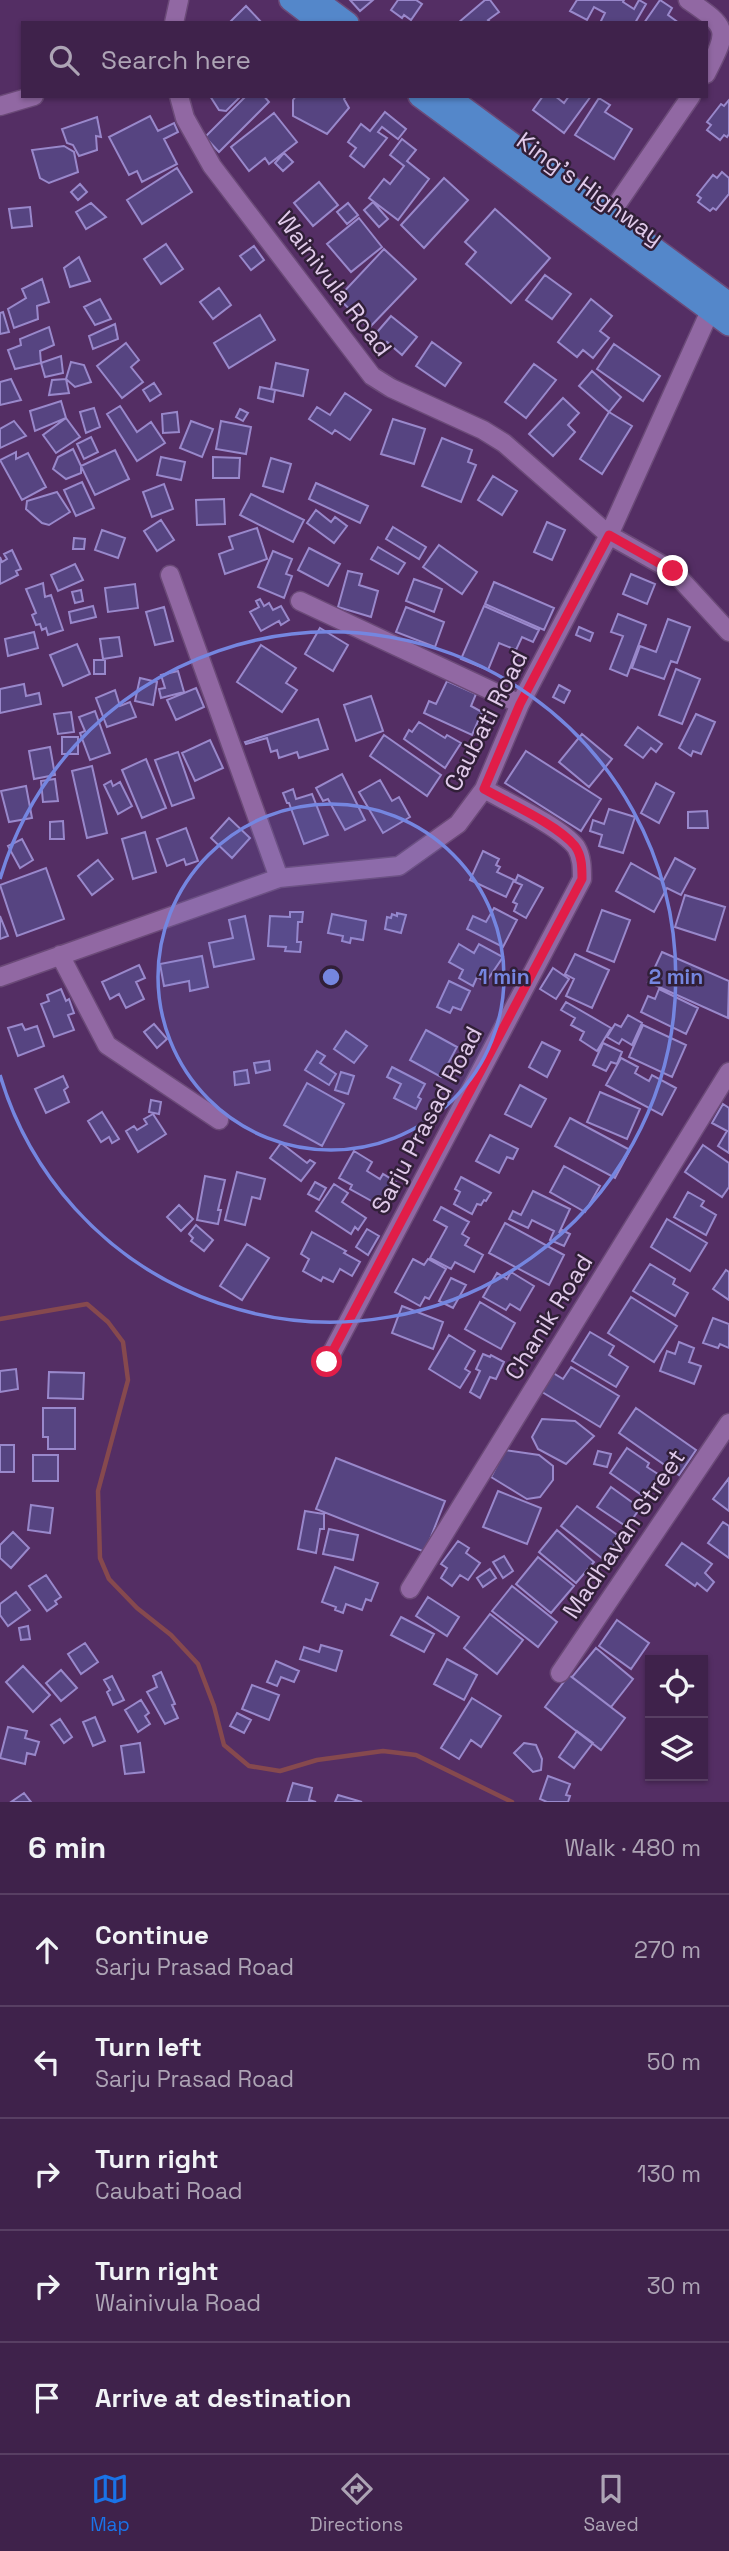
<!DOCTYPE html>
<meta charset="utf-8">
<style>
:root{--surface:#3f224b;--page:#4a2f55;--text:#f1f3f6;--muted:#ada4b5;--line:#583f63;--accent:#1a73e8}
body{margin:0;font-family:"Space Grotesk",sans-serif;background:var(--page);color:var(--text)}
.controls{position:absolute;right:21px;bottom:21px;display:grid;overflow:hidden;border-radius:0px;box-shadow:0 2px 5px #0004}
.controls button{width:63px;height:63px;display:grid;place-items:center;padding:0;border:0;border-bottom:2px solid var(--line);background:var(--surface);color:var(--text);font:35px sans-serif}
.stop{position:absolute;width:21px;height:21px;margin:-16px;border:5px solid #e11d48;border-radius:50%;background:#fff}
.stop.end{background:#e11d48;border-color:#fff;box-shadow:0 2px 7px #0008}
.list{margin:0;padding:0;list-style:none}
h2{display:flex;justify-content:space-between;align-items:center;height:91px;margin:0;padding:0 28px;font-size:30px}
h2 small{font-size:23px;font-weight:400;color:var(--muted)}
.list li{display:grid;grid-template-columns:46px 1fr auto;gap:21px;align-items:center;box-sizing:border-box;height:112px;padding:0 28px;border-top:2px solid var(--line)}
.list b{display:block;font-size:26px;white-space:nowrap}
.list p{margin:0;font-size:23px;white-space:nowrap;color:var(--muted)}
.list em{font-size:23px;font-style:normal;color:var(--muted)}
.icon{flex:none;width:38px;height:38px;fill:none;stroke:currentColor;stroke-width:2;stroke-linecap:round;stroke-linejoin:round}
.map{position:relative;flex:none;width:729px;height:1802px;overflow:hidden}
.search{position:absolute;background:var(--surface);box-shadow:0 2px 5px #0004;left:21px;right:21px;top:21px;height:77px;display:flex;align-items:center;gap:18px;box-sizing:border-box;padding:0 24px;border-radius:0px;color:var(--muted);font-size:26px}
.sheet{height:651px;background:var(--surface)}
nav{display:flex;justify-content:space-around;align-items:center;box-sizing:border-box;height:98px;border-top:2px solid var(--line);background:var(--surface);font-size:19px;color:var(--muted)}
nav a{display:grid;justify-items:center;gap:4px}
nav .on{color:var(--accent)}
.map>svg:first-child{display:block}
</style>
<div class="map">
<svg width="729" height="1802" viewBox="0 0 729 1802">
<rect width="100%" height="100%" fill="#542e64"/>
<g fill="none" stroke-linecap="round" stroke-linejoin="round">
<path stroke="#86494e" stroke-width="4.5" d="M0,1319L87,1304L108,1322L123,1342L128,1380L98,1491L100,1558L109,1579L137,1608L171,1635L198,1664L214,1706L224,1745L249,1766L280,1771L317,1760L383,1751L416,1755L512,1802"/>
</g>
<path fill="#564481" stroke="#9988cb" stroke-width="2" d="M350,0H373L360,11Z
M398,0H416L422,4L411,20L404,15L402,18L391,10Z
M485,0H490L499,12L488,20L491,23H458Z
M577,0H624L623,2L634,9L639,0L646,4L635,23H600L605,13L594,7L587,20L570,11Z
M660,0L672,8L668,15L679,23H644Z
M246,6L262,23H229Z
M210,96H241L226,111L219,110Z
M246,96H264L269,102L219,152L205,137Z
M296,96H346L344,99L349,108L327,134L293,116V100Z
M543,96H555L564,103L569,96H591L564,133L533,110Z
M599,98L610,105L605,112L632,129L614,159L575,135Z
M729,100V134L727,137L724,135L720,140L707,130L711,125L707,122L721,104L724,106Z
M385,112L406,129L398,139L382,127L378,132L387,138L364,167L350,156L356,148L348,142L361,124L370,131Z
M274,113L297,142L269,164L265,158L249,171L231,147Z
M150,116L158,131L174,123L178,132L164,139L177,164L142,182L137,171L129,175L109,137Z
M97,117L101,137L96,136L97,150L79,156L73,145L67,143L62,129Z
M402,139L416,150L407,161L429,179L398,220L369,198L384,179L390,184L404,166L390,155Z
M64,146L74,152L78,172L49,183L40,178L32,150Z
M284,153L293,162L283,171L275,163Z
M177,168L192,192L142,224L127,200Z
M722,172L729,178V194L716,210L713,208L710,211L698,202L701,198L697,195L713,175L717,178Z
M444,178L468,200L424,248L401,225Z
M319,182L338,205L313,226L294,203Z
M80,184L87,192L78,200L71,192Z
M373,202L388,219L379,227L364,210Z
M91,203L106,217L86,229L76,212Z
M348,203L358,215L347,224L337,212Z
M30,207L32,226L12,228L9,209Z
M495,209L550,258L511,303L466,264L476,252L465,242Z
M359,218L382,247L351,272L327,244Z
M166,244L183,269L161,284L144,259Z
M254,246L264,260L251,270L240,256Z
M384,249L416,279L369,328L338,298Z
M79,257L90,281L70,287L64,268Z
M545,275L571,294L552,319L526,300Z
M42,279L49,302L37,306L38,319L14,328L8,309L26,298L22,289Z
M219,288L231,305L213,319L200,302Z
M100,299L111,319L95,325L84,307Z
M591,299L612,316L600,331L609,338L593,358L583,350L577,357L558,342Z
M3,312L9,332L0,334V313Z
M260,315L275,340L229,368L214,343Z
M391,316L417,337L402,355L387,342L383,347L372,338Z
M115,324L118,339L93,349L89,336Z
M49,327L54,345L40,351L41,363L15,369L8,350L21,345L20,339Z
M432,342L461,363L445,386L416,366Z
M126,343L139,360L131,367L143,382L122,398L97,366Z
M614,344L660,376L643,401L597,369Z
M61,356L63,373L45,377L41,363Z
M71,362L84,365L91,382L75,387L66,379Z
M276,363L308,370L303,396L271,389Z
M534,364L556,380L526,418L505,402Z
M592,371L621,397L609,412L579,386Z
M11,379L21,400L0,405V382Z
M66,379L69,393L49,395L52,380Z
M154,383L161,394L150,401L143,390Z
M260,387L275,390L273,402L258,398Z
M345,393L371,410L350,440L335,430L332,434L309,419L317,407L330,415Z
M563,398L579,413L568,425L575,432L553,456L529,434Z
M61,401L66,418L35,431L30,411Z
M120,406L137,432L151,422L165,443L137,461L107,414Z
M94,408L100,427L86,433L80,412Z
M240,409L248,413L243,421L236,417Z
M177,412L179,432L163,433L162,414Z
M609,412L632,426L602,474L580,459Z
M66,418L80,437L56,453L43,435Z
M393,419L425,429L414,464L381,454Z
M14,421L26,436L0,448V429Z
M191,421L213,429L202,457L180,448Z
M221,421L251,427L246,454L216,449Z
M91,437L98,452L84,459L77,444Z
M442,438L472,450L468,462L476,465L461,502L422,486Z
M73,449L81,466V473L66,479L53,469L58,457Z
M115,450L129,479L95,495L81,466Z
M16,452V459L28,453L46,487L22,500L0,460Z
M161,457L185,462L181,480L157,475Z
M213,457L240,458L239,478H213Z
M271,458L291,464L283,492L263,486Z
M493,476L517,491L502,515L478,500Z
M82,482L94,508L76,516L64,490Z
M316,483L368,506L360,523L309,499Z
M164,484L173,509L152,517L143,492Z
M57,492L70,512L49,525L42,523L26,509L27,501Z
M251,494L304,520L293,542L240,515Z
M224,499L225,524L197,525L196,500Z
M316,510L331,522L335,517L347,526L334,543L307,523Z
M161,520L174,540L157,551L144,531Z
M547,522L565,530L552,560L534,552Z
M393,527L426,547L419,559L386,539Z
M257,528L267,559L225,574L219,554L233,549L229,537Z
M102,530L125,538L118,558L95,550Z
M74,538L85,539L84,549H73Z
M439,545L477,572L462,594L423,567Z
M378,547L405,563L398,574L371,559Z
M309,548L340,564L328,586L298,570Z
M12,550L21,569L16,571L18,575L0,584V557L2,562L7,559L4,554Z
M273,551L292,559L286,574L292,576L284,598L258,587Z
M75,564L83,580L58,591L51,575Z
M348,571L362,574L359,585L378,591L371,617L338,607Z
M631,574L655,584L647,604L623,594Z
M414,579L442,589L434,612L406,601Z
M494,582L554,608L544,630L485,604Z
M43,583L45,597L51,595L63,630L48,635L46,628L42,630L40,624L36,625L32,615L36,613L26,589Z
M135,584L138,608L108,612L105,588Z
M81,590L83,601L75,603L72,592Z
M260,599L264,606L269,603L273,610L281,606L289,620L281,625L279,621L261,631L250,612L259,607L256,601Z
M93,606L96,617L71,623L69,612Z
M484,606L539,630L533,642L522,637L516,650L499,643L488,670L461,659Z
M164,607L173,641L155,645L146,612Z
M406,607L444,622L435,647L396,632Z
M618,614L646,625L627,676L610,669L623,636L611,632Z
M668,619L690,627L677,663L671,661L664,679L632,668L640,646L656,652Z
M579,627L593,633L590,641L576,635Z
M320,628L348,645L333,671L305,654Z
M34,632L38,648L8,656L5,639Z
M119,637L122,656L103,659L100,639Z
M77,644L90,674L63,686L50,655Z
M261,645L296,668L286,683L297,690L282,712L237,682Z
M94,660H105V674H94Z
M676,669L700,679L682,724L659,715Z
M178,671L184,692L161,698L159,689L165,688L161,675Z
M140,678L157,682L153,705L135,701Z
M447,681L476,694L471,706L482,712L472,735L424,713L429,701L436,704Z
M24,684L26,696L39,693L41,704L0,713V689Z
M559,685L570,691L564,703L553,697Z
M196,688L204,707L176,720L167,700Z
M115,690L120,706L130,702L136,717L107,727L96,698Z
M371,696L383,731L356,741L344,705Z
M95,711L110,753L90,760L80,733L85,731L79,717Z
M71,712L74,732L58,734L54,714Z
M696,714L715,722L701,754L693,751L691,756L679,748Z
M318,719L328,749L299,758L297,752L279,758L277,750L271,752L267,738L246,744L245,742Z
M419,722L445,738L447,735L461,743L445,768L404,739L409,730L412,732Z
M638,727L662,744L656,752L651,748L643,758L625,745Z
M582,734L612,759L589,787L559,762Z
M384,735L441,775L427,796L370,756Z
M62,737H78V754H62Z
M210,740L223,768L195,781L182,753Z
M50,747L55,775L34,779L29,751Z
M526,751L601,799L581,831L505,783Z
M178,752L194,798L172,806L155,760Z
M146,759L166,808L142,818L122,770Z
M92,766L107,833L87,838L72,771Z
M342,774L365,820L345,830L328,799L323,801L316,788Z
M55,779L58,801L43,802L41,781Z
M380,780L392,801L399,797L410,817L383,833L359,792Z
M111,781L113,786L120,782L132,806L118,814L104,785Z
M656,783L674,793L659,823L641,813Z
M26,786L32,818L9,822L1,791Z
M293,789L296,799L312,794L328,835L304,844L289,803H287L283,793Z
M609,809L635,817L623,853L599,846L602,835L590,831L593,820L604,824Z
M707,811L708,828H688V812Z
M229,818L250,838L232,858L211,838Z
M63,821L64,839H50V822Z
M186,828L198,861L186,865L184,859L167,866L157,839Z
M145,832L156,872L133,879L122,839Z
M22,839L33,860L20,868L8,846Z
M483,851L499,859L496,865L500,867L497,872L514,880L506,897L470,880Z
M675,858L695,869L681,895L667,888L654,912L616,891L631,863L663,881Z
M98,860L113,879L92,895L78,876Z
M46,868L64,919L17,936L0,885Z
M518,875L543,888L526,918L514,911L517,904L513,902L522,885L515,882Z
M685,895L725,907L715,940L675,927Z
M494,908L517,920L503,947L467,929L473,916L486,922Z
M602,910L630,920L614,962L587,951Z
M290,912H303L302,922H298L297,942H301L300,952L285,951L286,947L268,946L270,916L290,917Z
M397,913L406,915L401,933L385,929L387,917L391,918L392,914L397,916Z
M332,914L366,921L363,940L351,938L350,943L342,941L343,936L328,933Z
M0,916L8,936L0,939Z
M245,916L254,959L214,967L209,943L233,938L229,920Z
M459,944L474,953L479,944L503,957L486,982L477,977L473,986L459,978L463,970L449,962Z
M662,952L729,981L728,1018L648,982Z
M575,954L609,970L592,1008L566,996L574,979L565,974Z
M202,956L208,987L190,991L189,981L164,986L160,964Z
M139,965L145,978L136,982L144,999L126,1008L119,994L110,999L102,982Z
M553,968L569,979L556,999L540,989Z
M449,981L470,991L461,1010L453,1007L450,1013L437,1007Z
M61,989L66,1001L69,999L74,1013L68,1015L74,1030L54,1037L41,1004L49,1001L47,995Z
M659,989L698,1008L686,1034L641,1012L648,996L655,999Z
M566,1002L611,1028L597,1051L580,1040L584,1032L571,1025L575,1018L561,1010Z
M628,1015L642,1023L632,1045L622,1039L619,1044L607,1037L615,1024L621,1027Z
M22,1024L25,1030L37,1026L44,1046L18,1056L8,1028Z
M154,1024L167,1039L157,1048L144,1032Z
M643,1025L686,1045L672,1077L629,1057Z
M426,1030L457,1047L441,1077L410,1060Z
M346,1031L367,1046L354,1063L334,1049Z
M542,1042L560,1051L547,1077L529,1067Z
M603,1043L622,1052L617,1064L611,1062L606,1071L593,1065Z
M317,1051L325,1056L320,1063L336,1074L329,1085L305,1070Z
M621,1058L638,1067L635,1073L649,1081L652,1075L676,1088L662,1115L606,1085Z
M269,1061L270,1070L256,1073L254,1063Z
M392,1067L425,1084L418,1097L421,1099L416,1109L394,1098L401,1084L387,1077Z
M247,1070L249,1083L235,1085L234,1072Z
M341,1072L354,1076L348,1094L335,1090Z
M63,1076L68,1087L64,1090L69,1102L46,1113L35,1089Z
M307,1083L344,1104L322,1146L284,1125Z
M520,1085L546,1099L531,1127L505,1114Z
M600,1092L640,1109L627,1139L587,1122Z
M151,1100L161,1102L159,1114L149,1112Z
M723,1104L729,1108V1153L718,1146L727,1131L712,1123Z
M102,1112L119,1139L112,1143L109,1137L101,1142L88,1121Z
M153,1114L166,1134L138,1152L126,1131L134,1126L137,1130L147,1124L144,1119Z
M570,1118L630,1150L615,1178L555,1146Z
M490,1135L518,1149L513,1159L507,1157L499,1173L476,1161Z
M281,1143L307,1163L310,1160L315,1163L301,1181L270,1158Z
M703,1145L729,1163V1187L722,1197L685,1172Z
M354,1151L372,1162L367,1171L380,1179L383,1174L396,1182L384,1204L379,1201L377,1204L350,1189L352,1185L339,1178Z
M564,1166L600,1186L585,1212L550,1192Z
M237,1172L265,1179L260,1199L252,1197L245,1225L225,1220Z
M205,1176L225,1180L218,1210H221L218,1224L197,1220Z
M461,1177L491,1193L486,1201L484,1200L481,1205L477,1204L472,1214L454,1204L460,1192L455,1189Z
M315,1182L326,1188L319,1200L308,1194Z
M334,1184L348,1193L342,1202L366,1218L358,1230L355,1227L351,1234L316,1211Z
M533,1191L570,1209L559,1233L562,1230L570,1234L564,1246L550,1240L554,1231L532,1220L528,1228L509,1219L513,1211L521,1215Z
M688,1192L704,1201L701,1206L716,1215L706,1235L674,1217Z
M179,1205L193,1219L181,1231L167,1217Z
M441,1207L469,1222L462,1234L469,1238L465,1245L483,1255L474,1272L455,1262L451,1269L430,1258L447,1227L434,1220Z
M667,1219L707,1243L690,1271L651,1247Z
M505,1223L564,1255L549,1285L489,1253Z
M196,1225L213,1240L204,1251L191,1241L193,1238L189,1234Z
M367,1229L379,1236L368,1255L356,1247Z
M312,1232L346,1251L344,1253L360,1262L352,1276L340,1269L333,1282L323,1277L321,1281L303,1271L309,1259L301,1254Z
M247,1244L269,1258L242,1300L220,1286Z
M413,1259L424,1265L428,1259L446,1269L429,1299L425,1297L420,1306L395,1292Z
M650,1264L675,1279L673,1284L688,1293L675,1316L633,1291Z
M726,1270L729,1272V1300L713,1289Z
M511,1272L534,1286L520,1310L510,1304L506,1310L483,1297L497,1273L507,1279Z
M451,1278L466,1285L453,1308L439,1301Z
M631,1297L677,1326L654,1362L608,1333Z
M480,1302L515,1323L501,1349L465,1329Z
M402,1306L443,1322L433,1349L392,1333Z
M713,1318L729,1324V1348L720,1344L718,1348L703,1343Z
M590,1332L614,1346L609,1355L628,1367L616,1387L572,1361Z
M449,1335L475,1351L465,1369L470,1372L460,1388L429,1369Z
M679,1342L694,1348L689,1362L701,1366L694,1384L660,1371L667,1351L675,1354Z
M483,1354L490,1357L491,1355L504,1362L496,1379L490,1377L480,1398L470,1392L480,1371L476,1369Z
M571,1367L619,1396L600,1427L542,1392L553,1373L563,1379Z
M16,1369L18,1389L0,1392V1371Z
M49,1372L84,1373L83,1399L48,1398Z
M43,1408H75V1449H48V1437H43Z
M636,1408L696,1450L679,1475L619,1433Z
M542,1419L575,1421L594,1436L566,1464L538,1449L532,1437Z
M0,1445H14V1472H0Z
M627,1448L649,1463L647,1467L661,1476L646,1498L610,1473Z
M505,1450L539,1455L553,1466V1480L540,1497L527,1499L491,1477Z
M598,1451L611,1454L607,1467L594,1464Z
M33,1455H58V1481H33Z
M336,1458L445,1501L425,1552L316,1509Z
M729,1478V1511L713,1499Z
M611,1487L640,1508L627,1527L597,1507Z
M498,1491L541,1508L527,1544L483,1527Z
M31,1505L53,1508L50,1533L28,1530Z
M577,1506L620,1537L603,1559L561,1526Z
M305,1511L324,1514V1529H320L316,1553L298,1549Z
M723,1522L729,1526V1558L708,1543Z
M329,1529L358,1535L353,1560L323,1554Z
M557,1530L594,1562L576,1583L539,1552Z
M13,1532L29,1548L11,1568L0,1558V1545Z
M458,1541L469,1548L466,1553L480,1563L468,1580L460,1575L452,1586L441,1578L447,1568L441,1564Z
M682,1543L712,1564L705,1573L714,1582L707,1591L697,1583L695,1586L666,1565Z
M504,1556L513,1571L503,1578L493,1562Z
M538,1557L574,1586L551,1613L516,1584Z
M335,1567L378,1583L371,1601L366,1599L362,1610L346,1604L343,1613L335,1610L336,1607L322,1602Z
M490,1569L496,1578L483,1587L477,1578Z
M46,1575L61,1597L55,1601L57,1604L47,1611L29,1586Z
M512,1586L557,1622L538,1647L492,1611Z
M16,1592L30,1610L8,1626L0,1615V1604Z
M428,1597L459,1617L447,1636L416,1616Z
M490,1614L523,1640L497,1674L464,1648Z
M401,1617L434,1634L424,1652L391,1635Z
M617,1620L649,1643L631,1669L599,1646Z
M28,1626L30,1639L21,1640L19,1628Z
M85,1643L98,1662L81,1674L68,1654Z
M321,1645L342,1651L336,1671L300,1659L304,1647L319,1652Z
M596,1648L633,1679L611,1707L572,1677Z
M447,1659L477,1675L464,1700L434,1684Z
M276,1661L299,1671L294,1682L281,1677L277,1686L267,1682Z
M23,1666L50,1695L33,1712L6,1682Z
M61,1670L77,1688L61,1701L46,1683Z
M161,1672L175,1704L172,1705L178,1718L165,1724L147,1692L157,1687L153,1676Z
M569,1675L625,1718L601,1750L545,1707Z
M112,1676L124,1700L113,1705L107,1692L110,1690L104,1680Z
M252,1685L279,1695L269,1720L242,1709Z
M472,1698L501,1716L481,1747L471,1740L459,1759L441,1748Z
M141,1700L149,1713L145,1716L150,1724L138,1732L125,1710Z
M237,1713L251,1720L244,1733L230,1726Z
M95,1717L105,1741L93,1746L83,1722Z
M60,1719L72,1737L64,1743L51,1725Z
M8,1727L27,1731L25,1738L39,1742L35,1755L27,1753L25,1764L0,1758Z
M577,1731L593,1743L574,1768L559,1757Z
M140,1743L144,1772L125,1774L121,1746Z
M524,1743L536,1745L542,1759L541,1770L533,1772L514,1753Z
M548,1776L570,1784L566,1795L570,1796L568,1802H547L540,1799Z
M293,1783L312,1788L309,1800L316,1802H287Z
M24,1793L31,1802H11Z
M338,1795L362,1802H335Z"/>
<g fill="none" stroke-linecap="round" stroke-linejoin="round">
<g stroke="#6b4a78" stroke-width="21">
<path id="minor" d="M688,0C729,28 729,29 706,74
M174,23L179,0
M179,96L185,118L212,166L372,376L391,388L483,430L504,443L609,535L673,571L729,632
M0,106L34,96
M602,226L691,96
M170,575L279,878
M300,601L520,704
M60,955L107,1045L219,1120
M0,977L279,878L399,866L458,824L484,789L520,704L609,535L710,311
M327,1362L582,879C582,868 582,857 576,847C561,827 507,802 484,789
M410,1589L729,1072
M560,1673L729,1423"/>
</g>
<g stroke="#6b4a78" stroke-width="24">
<path id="highway" d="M290,0L320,23
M317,0L348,23
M419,96L729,325
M448,96L729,303"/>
</g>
<use href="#minor" stroke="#9168a3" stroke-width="18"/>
<use href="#highway" stroke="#5487ca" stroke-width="21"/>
</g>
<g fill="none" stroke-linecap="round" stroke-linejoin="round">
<path stroke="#e11d48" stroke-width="9" d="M327,1362L582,879C582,867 582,856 575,846C558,825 509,803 484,789L520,704L609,535L673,571"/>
</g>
<circle cx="331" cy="977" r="173" fill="#7586e0" fill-opacity=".12"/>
<g fill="none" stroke="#7586e0" stroke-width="3.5">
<circle cx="331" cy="977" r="173"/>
<path d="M0 879A345 345 0 1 1 0 1075"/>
</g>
<g text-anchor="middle" stroke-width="5" stroke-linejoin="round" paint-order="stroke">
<g font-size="24" fill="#e0caea" stroke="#311f38">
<text transform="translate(590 189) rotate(36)" y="8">King's Highway</text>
<text transform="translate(334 284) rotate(53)" y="8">Wainivula Road</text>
<text transform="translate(486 721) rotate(-63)" y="8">Caubati Road</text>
<text transform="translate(427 1120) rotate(-62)" y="8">Sarju Prasad Road</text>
<text transform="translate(549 1317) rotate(-58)" y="8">Chanik Road</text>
<text transform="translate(624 1534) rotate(-56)" y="8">Madhavan Street</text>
</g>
</g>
<circle cx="331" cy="977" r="10" fill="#7586e0" stroke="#311f38" stroke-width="3.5"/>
<g font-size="21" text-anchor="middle" font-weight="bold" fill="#7586e0" stroke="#311f38" stroke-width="5" stroke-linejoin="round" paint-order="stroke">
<text x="504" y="984">1 min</text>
<text x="676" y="984">2 min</text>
</g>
</svg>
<div class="controls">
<button><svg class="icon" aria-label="locate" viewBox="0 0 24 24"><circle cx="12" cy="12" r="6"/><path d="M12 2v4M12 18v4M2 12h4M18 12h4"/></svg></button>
<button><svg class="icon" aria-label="layers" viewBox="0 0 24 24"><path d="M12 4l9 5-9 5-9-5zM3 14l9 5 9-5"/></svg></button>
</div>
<div class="stop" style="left:327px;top:1362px"></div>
<div class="stop end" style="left:673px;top:571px"></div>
<div class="search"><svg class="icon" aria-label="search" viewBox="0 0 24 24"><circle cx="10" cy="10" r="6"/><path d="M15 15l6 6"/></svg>Search here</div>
</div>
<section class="sheet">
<h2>6 min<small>Walk · 480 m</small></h2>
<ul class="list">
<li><svg class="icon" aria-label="ahead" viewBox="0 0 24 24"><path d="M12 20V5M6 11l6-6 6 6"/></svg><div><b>Continue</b><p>Sarju Prasad Road</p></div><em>270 m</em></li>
<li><svg class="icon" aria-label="left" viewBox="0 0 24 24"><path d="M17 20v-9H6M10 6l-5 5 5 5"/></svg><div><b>Turn left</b><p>Sarju Prasad Road</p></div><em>50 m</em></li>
<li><svg class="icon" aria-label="right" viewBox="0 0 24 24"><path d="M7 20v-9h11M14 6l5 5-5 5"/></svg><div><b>Turn right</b><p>Caubati Road</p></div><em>130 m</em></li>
<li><svg class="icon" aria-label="right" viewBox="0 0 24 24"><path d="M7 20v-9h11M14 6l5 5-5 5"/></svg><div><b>Turn right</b><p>Wainivula Road</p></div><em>30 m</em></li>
<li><svg class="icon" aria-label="arrive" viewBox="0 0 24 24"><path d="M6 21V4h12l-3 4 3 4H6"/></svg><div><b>Arrive at destination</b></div></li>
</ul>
</section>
<nav>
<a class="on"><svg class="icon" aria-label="map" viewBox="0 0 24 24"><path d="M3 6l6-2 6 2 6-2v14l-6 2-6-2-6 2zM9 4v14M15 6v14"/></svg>Map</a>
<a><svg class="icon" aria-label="directions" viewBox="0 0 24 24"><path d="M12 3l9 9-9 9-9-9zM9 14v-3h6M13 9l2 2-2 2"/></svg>Directions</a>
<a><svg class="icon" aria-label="saved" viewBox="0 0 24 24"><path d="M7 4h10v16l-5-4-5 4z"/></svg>Saved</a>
</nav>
